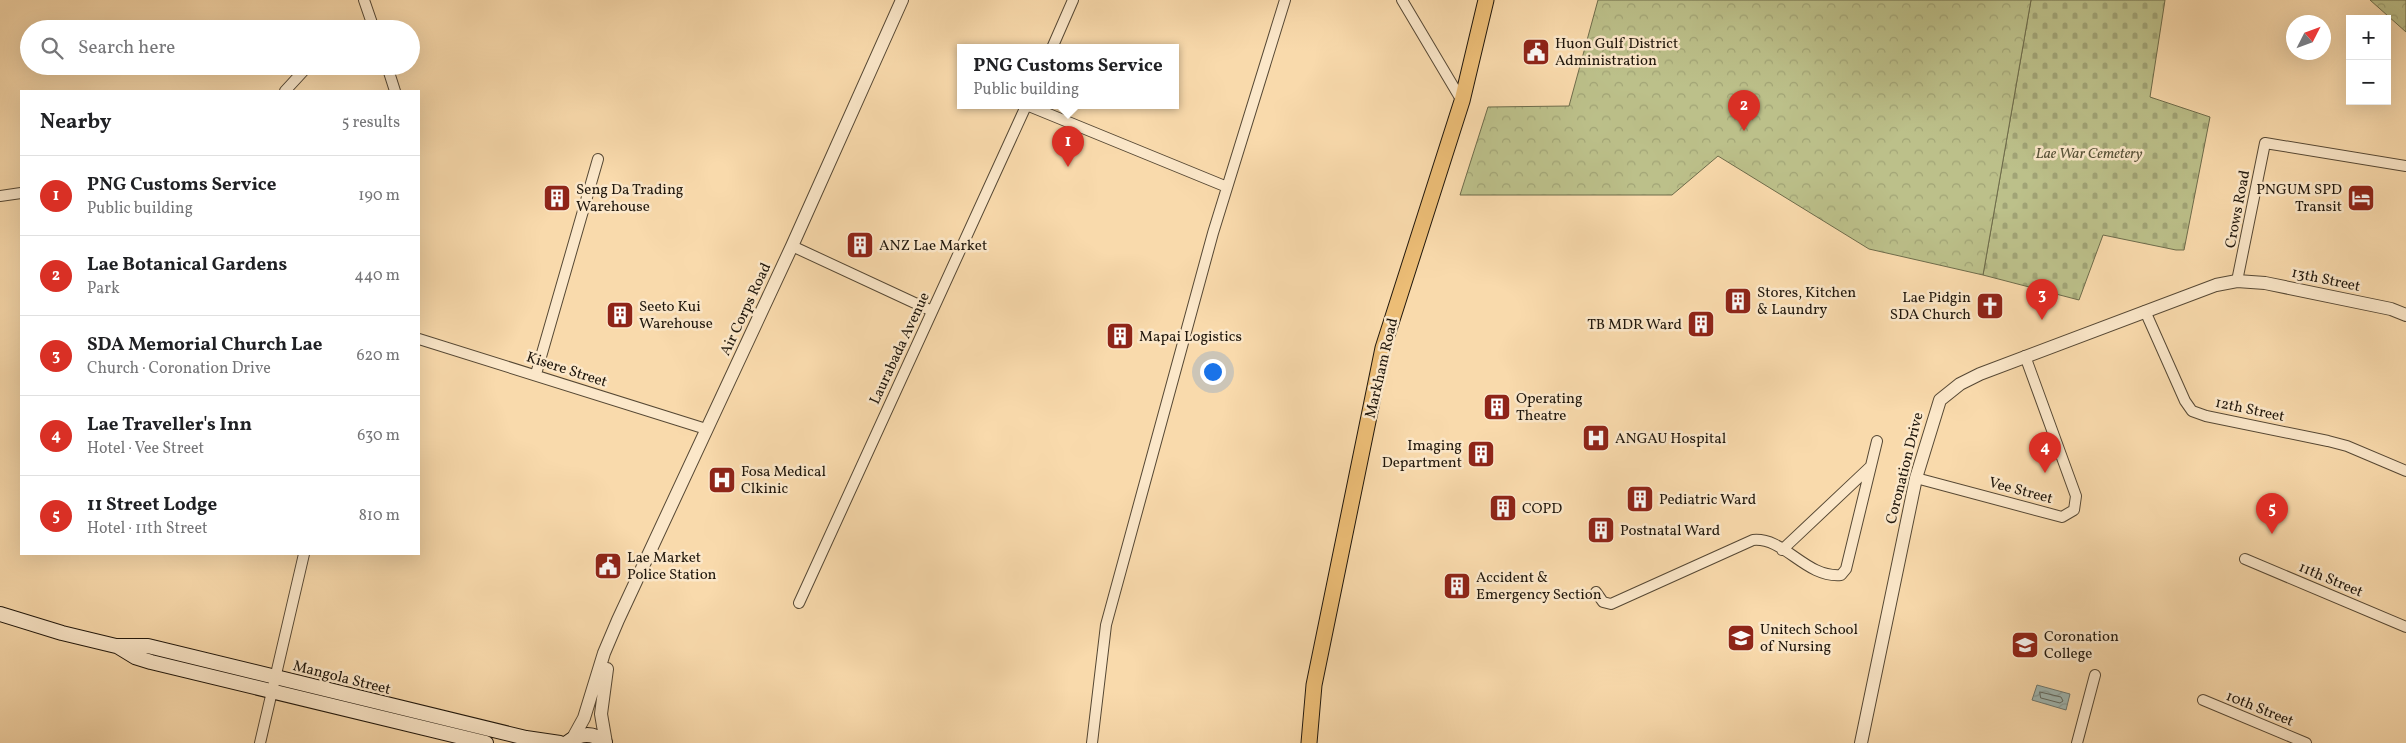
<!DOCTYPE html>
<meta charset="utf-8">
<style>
:root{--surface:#fff;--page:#f6f6f6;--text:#202124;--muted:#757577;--line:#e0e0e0;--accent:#d93025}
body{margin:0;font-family:Vollkorn,serif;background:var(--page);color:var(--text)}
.controls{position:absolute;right:15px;top:15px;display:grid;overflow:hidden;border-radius:0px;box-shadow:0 5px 20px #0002}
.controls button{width:45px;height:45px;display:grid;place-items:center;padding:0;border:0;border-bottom:1px solid var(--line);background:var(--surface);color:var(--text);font:25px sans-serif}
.compass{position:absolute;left:2286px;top:15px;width:45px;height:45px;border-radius:50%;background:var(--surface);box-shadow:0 5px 20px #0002;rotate:48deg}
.you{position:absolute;left:1212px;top:371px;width:18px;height:18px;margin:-12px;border:4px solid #fff;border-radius:50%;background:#1a73e8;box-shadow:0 0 0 8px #1a73e833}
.badge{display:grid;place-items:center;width:32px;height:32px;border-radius:50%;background:var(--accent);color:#fff;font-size:16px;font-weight:700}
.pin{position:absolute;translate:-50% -41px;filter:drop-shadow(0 1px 2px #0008)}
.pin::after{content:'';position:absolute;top:26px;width:18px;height:15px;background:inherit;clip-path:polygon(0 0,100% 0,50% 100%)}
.popup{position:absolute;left:957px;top:44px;width:222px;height:65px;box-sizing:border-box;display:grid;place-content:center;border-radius:0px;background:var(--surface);filter:drop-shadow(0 1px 4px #0005);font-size:16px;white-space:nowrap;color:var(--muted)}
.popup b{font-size:19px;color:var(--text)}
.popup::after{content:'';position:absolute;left:50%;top:100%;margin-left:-10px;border:10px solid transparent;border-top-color:var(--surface)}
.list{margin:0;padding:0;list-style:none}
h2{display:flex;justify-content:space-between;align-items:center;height:65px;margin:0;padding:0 20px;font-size:21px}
h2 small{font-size:16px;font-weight:400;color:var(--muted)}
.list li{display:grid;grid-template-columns:32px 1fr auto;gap:15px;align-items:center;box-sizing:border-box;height:80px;padding:0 20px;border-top:1px solid var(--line)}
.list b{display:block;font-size:19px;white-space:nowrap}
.list p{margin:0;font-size:16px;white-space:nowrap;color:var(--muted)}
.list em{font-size:16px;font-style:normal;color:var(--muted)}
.icon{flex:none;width:28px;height:28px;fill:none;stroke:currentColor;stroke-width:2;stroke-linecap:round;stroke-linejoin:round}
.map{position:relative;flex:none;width:2406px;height:743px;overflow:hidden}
.search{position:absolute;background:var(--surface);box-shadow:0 5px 20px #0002;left:20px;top:20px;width:400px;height:55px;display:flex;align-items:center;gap:12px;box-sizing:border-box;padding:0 18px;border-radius:28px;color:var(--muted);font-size:19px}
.panel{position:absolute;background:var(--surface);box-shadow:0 5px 20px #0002;left:20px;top:90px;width:400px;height:465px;border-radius:0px}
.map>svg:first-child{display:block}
</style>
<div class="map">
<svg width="2406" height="743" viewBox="0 0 2406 743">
<defs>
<pattern id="cemetery-stones" width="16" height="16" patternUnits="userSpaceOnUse" patternTransform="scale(1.25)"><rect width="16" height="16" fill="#bcc08a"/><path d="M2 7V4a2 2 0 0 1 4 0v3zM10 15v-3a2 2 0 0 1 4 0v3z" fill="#a1a476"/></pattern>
<pattern id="park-crowns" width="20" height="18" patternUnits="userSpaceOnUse" patternTransform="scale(1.25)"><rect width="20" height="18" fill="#bcc08a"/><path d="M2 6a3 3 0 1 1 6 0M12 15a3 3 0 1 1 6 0" fill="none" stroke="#a1a476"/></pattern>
<pattern id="water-waves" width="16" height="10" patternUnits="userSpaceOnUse" patternTransform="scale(1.25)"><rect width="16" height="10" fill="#a0b8b3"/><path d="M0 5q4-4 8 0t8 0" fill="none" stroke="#8a9d99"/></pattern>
</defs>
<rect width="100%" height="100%" fill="#f9daac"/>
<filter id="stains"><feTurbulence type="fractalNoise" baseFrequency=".004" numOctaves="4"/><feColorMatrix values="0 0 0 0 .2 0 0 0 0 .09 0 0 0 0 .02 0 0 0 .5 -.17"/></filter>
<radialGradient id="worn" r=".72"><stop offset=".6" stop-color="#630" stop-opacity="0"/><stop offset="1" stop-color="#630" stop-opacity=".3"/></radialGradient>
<path fill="url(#cemetery-stones)" stroke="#6e6c4b" d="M2031,0H2165L2150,97L2210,117L2184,250H2176L2103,235L2079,300L1983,275Z"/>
<path fill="url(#park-crowns)" stroke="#6e6c4b" d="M1598,0H2031L1983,275L1869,249L1718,156L1672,195H1460L1488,107L1569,106Z
M2370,0H2406V32Z"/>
<path fill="url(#water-waves)" stroke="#6d7870" d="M2037,685L2070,694L2066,710L2032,700Z"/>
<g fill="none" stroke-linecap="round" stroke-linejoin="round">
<path stroke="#606860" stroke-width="1" d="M2040,692L2061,697L2063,701L2060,703L2041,698Z"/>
<g stroke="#564834" stroke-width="12">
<path id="minor" d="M364,0L374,29
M1402,0L1462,101
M1052,48L1073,0
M387,66L395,91
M285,91L308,66
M1029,106L1227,187
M0,196L21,193
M792,246L932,311
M2237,281L2265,143L2406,166
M2145,311L2185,401L2192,411L2206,416L2328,441L2347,446L2406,471
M419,339L706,429
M536,374L598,159
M1916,478L2062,517L2074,510L2076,496L2025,356
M1782,550L1870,467
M2245,559L2406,627
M1596,592L1603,602L1611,604L1753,540C1785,537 1805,578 1841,575L1846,569L1877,441
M799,603L1026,106
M2203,700L2306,743
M260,743L304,554
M1092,743L1106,625L1213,233L1285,0
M2077,743L2095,675"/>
</g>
<g stroke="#564834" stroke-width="14">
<path id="tertiary" d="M573,738L584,718L604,653L618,620L792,246L902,0
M606,743L601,714L607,669
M1861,743L1916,478L1940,400L1960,384L1980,374L2216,285L2237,281L2265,283L2391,309L2406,315"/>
</g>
<g stroke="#20170c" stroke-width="16">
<path id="secondary" d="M0,614L62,633L116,646H148L526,738L560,743
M117,646L135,657L151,662L486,743
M567,743C579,733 594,732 605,743"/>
</g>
<g stroke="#20170c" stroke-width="17">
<path id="primary" d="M1309,743L1314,685L1383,348L1462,101L1486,0"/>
</g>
<use href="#minor" stroke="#fbe7c9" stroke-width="10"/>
<use href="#tertiary" stroke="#fbe7c9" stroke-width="12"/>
<use href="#secondary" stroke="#fbe7c9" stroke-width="14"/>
<use href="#primary" stroke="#ecbd76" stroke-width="15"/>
</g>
<defs>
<g id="civic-square" transform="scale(1.4375)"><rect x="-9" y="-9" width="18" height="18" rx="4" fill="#8f2418" stroke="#fbe7c9"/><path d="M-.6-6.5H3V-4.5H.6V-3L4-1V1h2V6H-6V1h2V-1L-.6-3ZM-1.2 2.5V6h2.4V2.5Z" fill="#fff"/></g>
<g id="building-square" transform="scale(1.4375)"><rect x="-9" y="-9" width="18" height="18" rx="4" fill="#8f2418" stroke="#fbe7c9"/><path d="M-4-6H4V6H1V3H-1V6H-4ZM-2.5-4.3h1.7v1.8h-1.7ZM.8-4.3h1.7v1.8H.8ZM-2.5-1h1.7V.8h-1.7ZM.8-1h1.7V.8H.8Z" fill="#fff"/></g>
<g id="hotel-square" transform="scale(1.4375)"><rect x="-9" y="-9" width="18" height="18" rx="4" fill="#8f2418" stroke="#fbe7c9"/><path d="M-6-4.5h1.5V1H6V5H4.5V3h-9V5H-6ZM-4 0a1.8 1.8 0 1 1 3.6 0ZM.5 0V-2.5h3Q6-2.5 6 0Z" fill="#fff"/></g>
<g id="church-square" transform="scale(1.4375)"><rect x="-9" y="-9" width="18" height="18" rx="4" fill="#8f2418" stroke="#fbe7c9"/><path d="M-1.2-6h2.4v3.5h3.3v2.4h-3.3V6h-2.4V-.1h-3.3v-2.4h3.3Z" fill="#fff"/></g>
<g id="hospital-square" transform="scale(1.4375)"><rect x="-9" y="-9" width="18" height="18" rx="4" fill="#8f2418" stroke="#fbe7c9"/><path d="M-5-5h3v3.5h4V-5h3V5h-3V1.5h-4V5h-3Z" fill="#fff"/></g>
<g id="university-square" transform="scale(1.4375)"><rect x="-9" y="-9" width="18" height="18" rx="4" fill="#8f2418" stroke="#fbe7c9"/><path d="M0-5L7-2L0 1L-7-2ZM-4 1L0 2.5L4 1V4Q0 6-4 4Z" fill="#fff"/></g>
<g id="school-square" transform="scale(1.4375)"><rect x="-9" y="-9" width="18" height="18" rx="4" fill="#8f2418" stroke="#fbe7c9"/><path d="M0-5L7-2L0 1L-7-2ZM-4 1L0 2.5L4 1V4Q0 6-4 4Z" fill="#fff"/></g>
</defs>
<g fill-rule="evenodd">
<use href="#civic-square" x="1536" y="52"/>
<use href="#building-square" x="557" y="198"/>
<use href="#hotel-square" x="2361" y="198"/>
<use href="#building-square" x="860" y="245"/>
<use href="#building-square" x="1738" y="301"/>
<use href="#church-square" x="1990" y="306"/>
<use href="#building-square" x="620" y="315"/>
<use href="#building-square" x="1701" y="324"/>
<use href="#building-square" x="1120" y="336"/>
<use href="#building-square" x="1497" y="407"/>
<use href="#hospital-square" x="1596" y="438"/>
<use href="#building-square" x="1481" y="454"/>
<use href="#hospital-square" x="722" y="480"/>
<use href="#building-square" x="1640" y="499"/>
<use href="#building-square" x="1503" y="508"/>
<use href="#building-square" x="1601" y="530"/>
<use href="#civic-square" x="608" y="566"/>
<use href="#building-square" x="1457" y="586"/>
<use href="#university-square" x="1741" y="638"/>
<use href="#school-square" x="2025" y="645"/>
</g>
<g text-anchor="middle" stroke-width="5" stroke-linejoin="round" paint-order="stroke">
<g font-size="15" fill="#20170c" stroke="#fbe7c9" text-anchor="start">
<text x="1555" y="48">Huon Gulf District<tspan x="1555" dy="17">Administration</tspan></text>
<text x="576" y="194">Seng Da Trading<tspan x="576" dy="17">Warehouse</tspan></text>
<text x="2342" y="194" text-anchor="end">PNGUM SPD<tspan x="2342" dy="17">Transit</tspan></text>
<text x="879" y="250">ANZ Lae Market</text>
<text x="1757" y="297">Stores, Kitchen<tspan x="1757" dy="17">&amp; Laundry</tspan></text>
<text x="1971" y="302" text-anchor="end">Lae Pidgin<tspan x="1971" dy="17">SDA Church</tspan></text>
<text x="639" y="311">Seeto Kui<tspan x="639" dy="17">Warehouse</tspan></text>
<text x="1682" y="329" text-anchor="end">TB MDR Ward</text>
<text x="1139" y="341">Mapai Logistics</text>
<text x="1516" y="403">Operating<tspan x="1516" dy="17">Theatre</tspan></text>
<text x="1615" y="443">ANGAU Hospital</text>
<text x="1462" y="450" text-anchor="end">Imaging<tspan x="1462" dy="17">Department</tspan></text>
<text x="741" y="476">Fosa Medical<tspan x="741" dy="17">Clkinic</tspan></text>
<text x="1659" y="504">Pediatric Ward</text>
<text x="1522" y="513">COPD</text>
<text x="1620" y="535">Postnatal Ward</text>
<text x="627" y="562">Lae Market<tspan x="627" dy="17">Police Station</tspan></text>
<text x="1476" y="582">Accident &amp;<tspan x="1476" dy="17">Emergency Section</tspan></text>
<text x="1760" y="634">Unitech School<tspan x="1760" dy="17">of Nursing</tspan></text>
<text x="2044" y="641">Coronation<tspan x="2044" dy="17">College</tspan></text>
</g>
<g font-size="15" font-style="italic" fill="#575238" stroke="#fbe7c9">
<text x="2089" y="158">Lae War Cemetery</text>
</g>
<g font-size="15" fill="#20170c" stroke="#fbe7c9">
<text transform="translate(2237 209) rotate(-79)" y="5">Crows Road</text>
<text transform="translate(2326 279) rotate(12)" y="5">13th Street</text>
<text transform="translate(745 309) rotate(-65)" y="5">Air Corps Road</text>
<text transform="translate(899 348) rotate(-65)" y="5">Laurabada Avenue</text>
<text transform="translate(1381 368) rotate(-77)" y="5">Markham Road</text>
<text transform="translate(567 369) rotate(18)" y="5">Kisere Street</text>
<text transform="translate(2250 409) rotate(12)" y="5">12th Street</text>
<text transform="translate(1904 468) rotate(-76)" y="5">Coronation Drive</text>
<text transform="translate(2021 490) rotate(15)" y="5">Vee Street</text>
<text transform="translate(2331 579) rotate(23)" y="5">11th Street</text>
<text transform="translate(342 677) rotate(14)" y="5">Mangola Street</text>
<text transform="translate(2260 708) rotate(22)" y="5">10th Street</text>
</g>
</g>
<rect width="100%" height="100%" filter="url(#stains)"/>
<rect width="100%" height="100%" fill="url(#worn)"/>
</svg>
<div class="controls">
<button>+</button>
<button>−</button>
</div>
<svg class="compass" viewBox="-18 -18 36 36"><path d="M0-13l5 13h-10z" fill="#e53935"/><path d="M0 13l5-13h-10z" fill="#757577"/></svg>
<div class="you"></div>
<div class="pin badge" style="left:1068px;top:167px">1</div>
<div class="popup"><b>PNG Customs Service</b>Public building</div>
<div class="pin badge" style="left:1744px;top:131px">2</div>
<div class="pin badge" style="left:2042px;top:320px">3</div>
<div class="pin badge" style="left:2045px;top:473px">4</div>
<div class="pin badge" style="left:2272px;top:534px">5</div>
<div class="search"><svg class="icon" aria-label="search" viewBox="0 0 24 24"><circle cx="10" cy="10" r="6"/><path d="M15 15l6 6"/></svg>Search here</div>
<section class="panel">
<h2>Nearby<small>5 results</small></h2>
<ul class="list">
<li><span class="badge">1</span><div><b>PNG Customs Service</b><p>Public building</p></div><em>190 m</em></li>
<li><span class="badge">2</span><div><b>Lae Botanical Gardens</b><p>Park</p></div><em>440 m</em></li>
<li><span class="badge">3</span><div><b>SDA Memorial Church Lae</b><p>Church · Coronation Drive</p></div><em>620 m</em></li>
<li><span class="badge">4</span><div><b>Lae Traveller's Inn</b><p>Hotel · Vee Street</p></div><em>630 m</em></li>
<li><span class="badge">5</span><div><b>11 Street Lodge</b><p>Hotel · 11th Street</p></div><em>810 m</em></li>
</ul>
</section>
</div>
